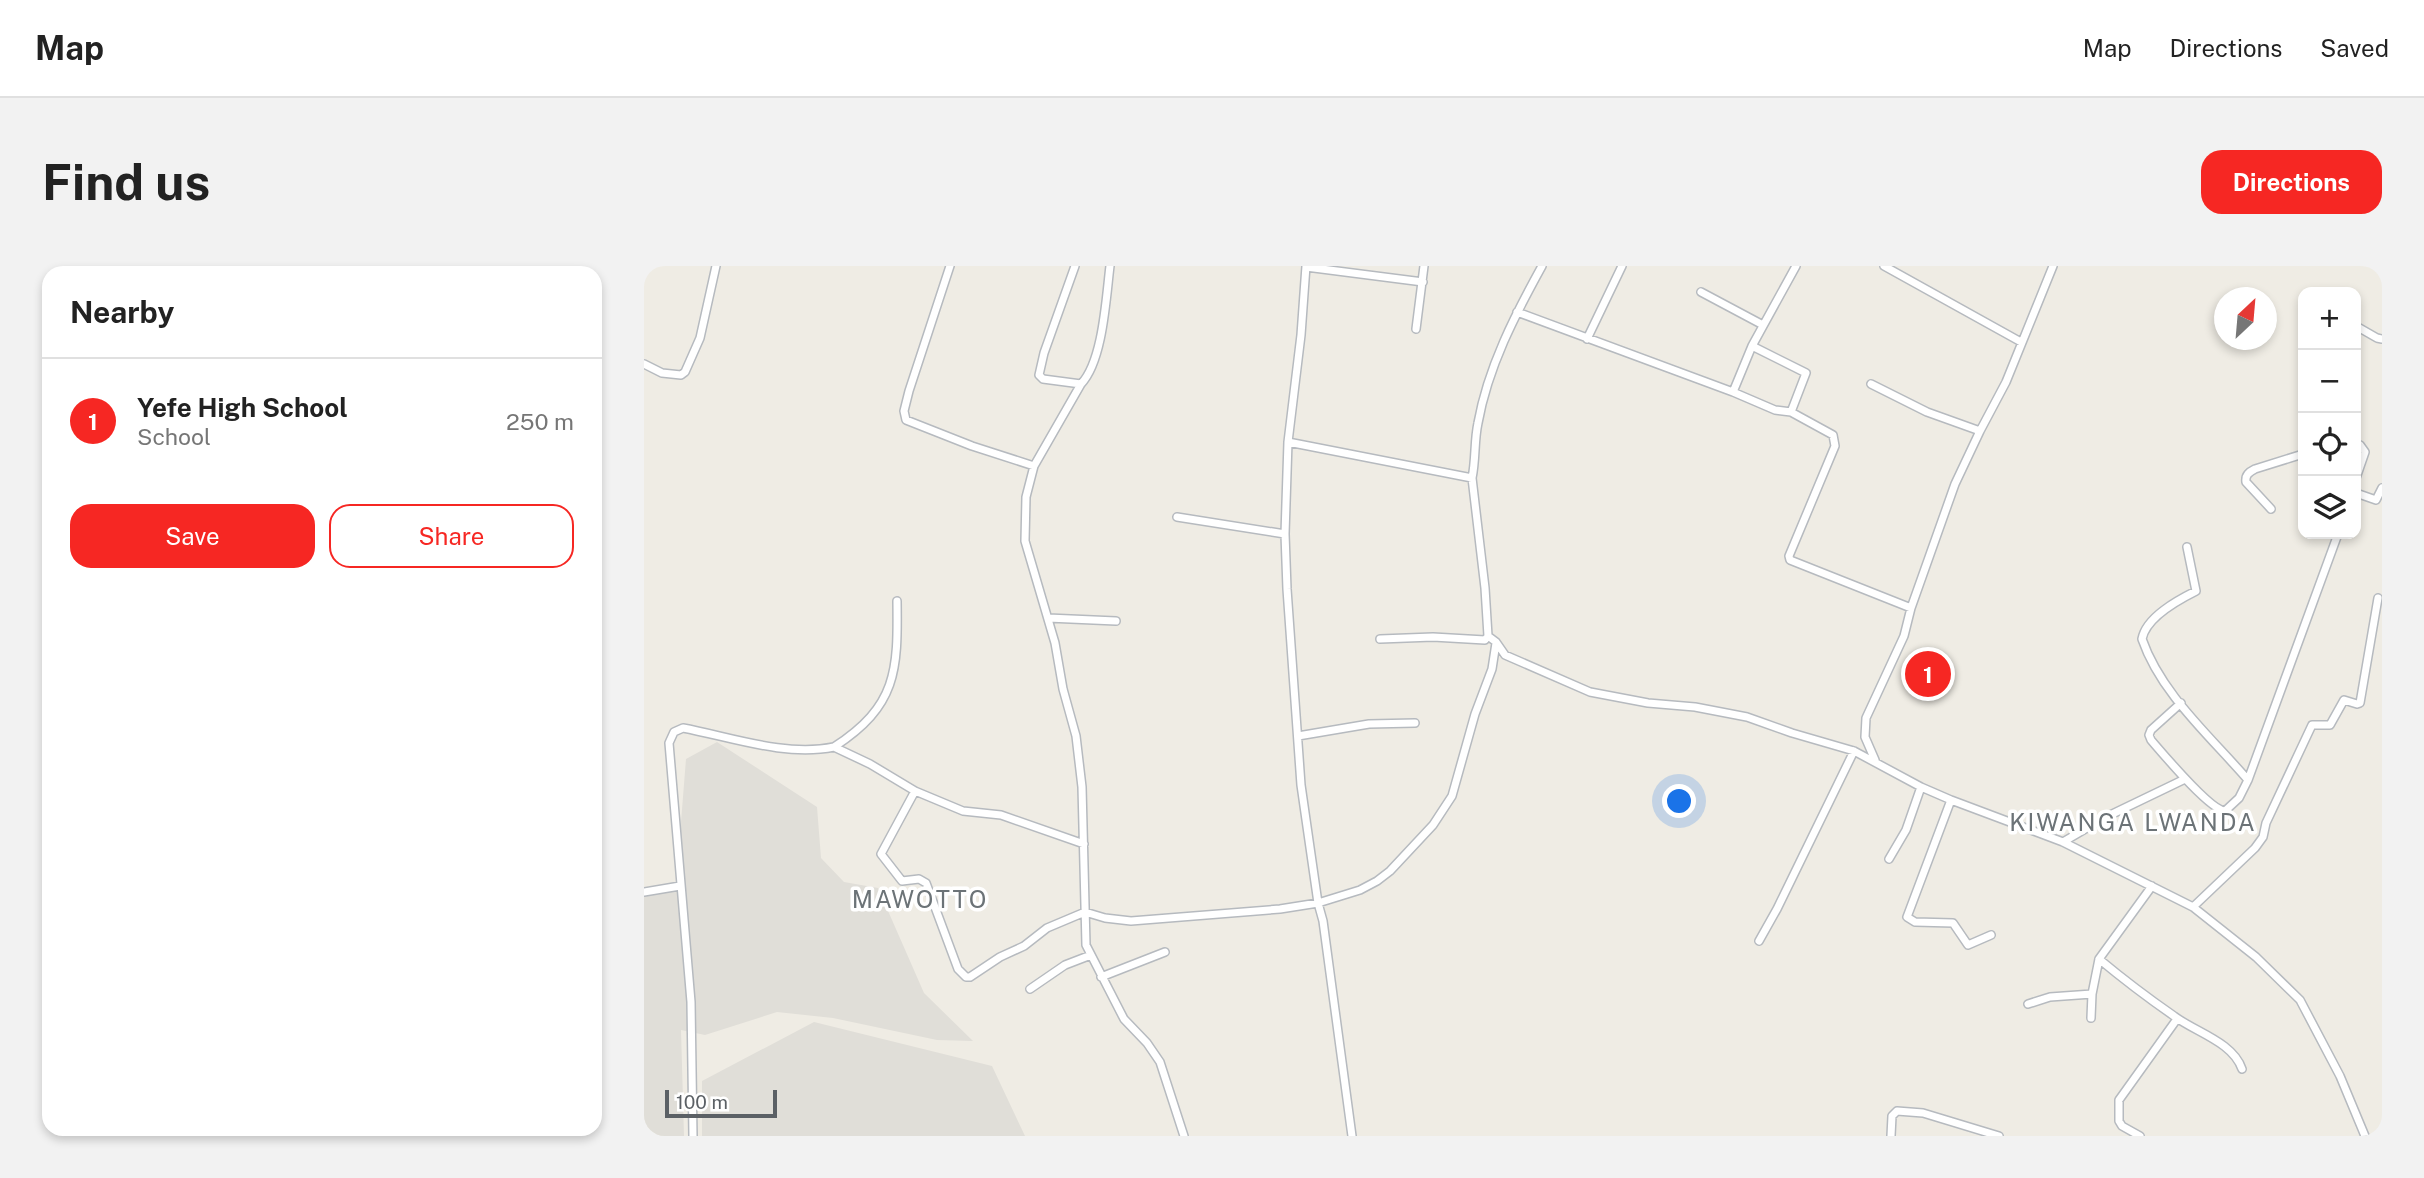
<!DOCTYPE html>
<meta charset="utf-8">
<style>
:root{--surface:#fff;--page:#f2f2f2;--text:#222;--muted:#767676;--line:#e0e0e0;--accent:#f62723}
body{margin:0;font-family:"Public Sans",sans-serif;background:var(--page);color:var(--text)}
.controls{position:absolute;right:21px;top:21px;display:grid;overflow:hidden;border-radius:14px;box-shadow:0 4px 10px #0003}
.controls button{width:63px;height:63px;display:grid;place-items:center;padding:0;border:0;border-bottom:2px solid var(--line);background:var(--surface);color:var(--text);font:35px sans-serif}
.compass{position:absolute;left:1570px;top:21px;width:63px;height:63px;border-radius:50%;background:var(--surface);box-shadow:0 4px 10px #0003;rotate:26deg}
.scale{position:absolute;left:21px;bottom:18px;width:112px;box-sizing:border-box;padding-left:7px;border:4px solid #5b6065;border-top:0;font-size:19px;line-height:24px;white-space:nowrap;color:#5b6065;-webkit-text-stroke:5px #fff;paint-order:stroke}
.you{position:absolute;left:1036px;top:536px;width:24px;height:24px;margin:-18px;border:5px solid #fff;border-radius:50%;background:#1a73e8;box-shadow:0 0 0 10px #1a73e833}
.badge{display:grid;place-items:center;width:46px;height:46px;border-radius:50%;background:var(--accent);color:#fff;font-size:23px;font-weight:700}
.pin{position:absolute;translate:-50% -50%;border:4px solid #fff;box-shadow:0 2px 7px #0006}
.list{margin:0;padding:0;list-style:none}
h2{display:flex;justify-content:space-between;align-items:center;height:91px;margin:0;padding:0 28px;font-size:30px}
h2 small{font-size:23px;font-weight:400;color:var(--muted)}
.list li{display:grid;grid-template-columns:46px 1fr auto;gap:21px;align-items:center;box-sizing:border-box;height:126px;padding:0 28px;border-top:2px solid var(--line)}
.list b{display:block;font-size:26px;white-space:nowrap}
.list p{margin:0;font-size:23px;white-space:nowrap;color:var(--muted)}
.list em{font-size:23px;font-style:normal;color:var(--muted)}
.actions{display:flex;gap:14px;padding:21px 28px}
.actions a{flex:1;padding:16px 0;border:2px solid var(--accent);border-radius:21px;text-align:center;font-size:24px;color:var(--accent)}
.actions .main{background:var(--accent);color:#fff}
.icon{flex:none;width:38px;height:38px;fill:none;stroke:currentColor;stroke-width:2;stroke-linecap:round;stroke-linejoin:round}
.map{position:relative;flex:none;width:1738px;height:870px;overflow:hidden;border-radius:21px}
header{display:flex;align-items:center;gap:42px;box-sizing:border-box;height:98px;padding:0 35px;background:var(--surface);border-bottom:2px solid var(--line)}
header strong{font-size:33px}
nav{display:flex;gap:38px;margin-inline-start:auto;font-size:24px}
.intro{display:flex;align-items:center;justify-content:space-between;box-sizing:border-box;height:168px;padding:0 42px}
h1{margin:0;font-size:49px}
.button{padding:18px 32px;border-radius:21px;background:var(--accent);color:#fff;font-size:24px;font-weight:700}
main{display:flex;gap:42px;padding:0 42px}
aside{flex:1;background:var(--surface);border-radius:21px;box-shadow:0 4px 10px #0003}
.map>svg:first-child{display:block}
</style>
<header>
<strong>Map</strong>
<nav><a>Map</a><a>Directions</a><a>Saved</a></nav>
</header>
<div class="intro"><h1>Find us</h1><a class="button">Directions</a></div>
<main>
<aside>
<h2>Nearby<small></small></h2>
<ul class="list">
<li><span class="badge">1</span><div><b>Yefe High School</b><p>School</p></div><em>250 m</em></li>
</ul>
<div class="actions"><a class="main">Save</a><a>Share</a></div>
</aside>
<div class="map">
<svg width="1738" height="870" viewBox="0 0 1738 870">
<rect width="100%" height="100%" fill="#efece4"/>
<path fill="#e0ded8" d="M73,476L173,541L177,592L200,616L234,622L280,727L329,775L293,774L189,752L133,746L61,769L37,764L40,870H0V625L32,619L42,493Z
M170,756L348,800L381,870H58V815Z"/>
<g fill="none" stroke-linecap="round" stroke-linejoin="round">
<g stroke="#b6babf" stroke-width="10">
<path id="minor" d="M306,0L265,125L260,145L262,154L328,180L390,200
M431,0L400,87L395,109L399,113L437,118
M466,0C462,32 459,95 437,118L390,200L382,231L381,275L411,377L419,423L432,470L438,521L442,679L480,753L503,777L516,796L540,870
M662,0L657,69L644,176L641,268L643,323L657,519L674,637L679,655L708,870
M1240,0L1377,76
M662,1L779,16
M1057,26L1119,59
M873,46L1089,126L1131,144L1147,146L1189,169L1191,180L1145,290L1146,294L1267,342
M1712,60L1733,72L1738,73
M772,63L780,0
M943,73L978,0
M1108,80L1162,107L1147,146
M0,98L18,107L37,109L41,106L56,72L72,0
M1227,118L1283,146L1336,165
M1089,126L1108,80L1152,0
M644,176L828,212L841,322L844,370L852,376L861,389L946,426L1004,437L1051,441L1103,451L1148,467L1210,485L1277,521L1307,534L1419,576L1549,641L1612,691L1656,734L1696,810L1721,870
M1712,178L1716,179L1721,186L1712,212
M828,212C832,193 830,175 834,157C844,101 871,49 898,0
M1712,227L1732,234L1738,222
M1627,243L1602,216C1601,209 1605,206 1611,203L1659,188
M533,251L641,268
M1543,281L1552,325C1534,334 1502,351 1498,373C1517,428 1567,471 1604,514
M253,335C254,405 253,440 190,481L226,498L271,525L319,545L357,549L440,578
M404,352L472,355
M736,373L789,371L841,374L844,370
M1537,437L1507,464L1505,469L1507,474C1520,489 1566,544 1581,545L1595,532L1604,514L1694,268
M654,470L725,458L771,457
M1231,494L1221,471L1222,452L1260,370L1267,342L1311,218L1336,165L1362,116L1409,0
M271,525L237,588L258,615L275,613L282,617L314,703L322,711H326L356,691L380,680L403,662L441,646L461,652L487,655L636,643L674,637L716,624L733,615L746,605L789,559L808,530L831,448L848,403L852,377
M1307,534L1263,651L1271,656L1309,657L1324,679L1347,669
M1419,576L1460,552L1541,513
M1245,593L1262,564L1277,521
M0,626L36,620
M1549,641L1611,582L1619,571L1622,557L1668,459H1686L1700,434L1713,438L1716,437L1734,332
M1115,675L1133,643L1210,485
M1455,693C1479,713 1504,732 1530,750C1551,766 1589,776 1598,803
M457,711L521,686
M386,723L421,699L447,689
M1384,738L1406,731L1448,728
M1447,752L1448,728L1455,693L1508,620
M49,870L47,736L25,477L30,466L39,462C87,471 141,491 190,481
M1247,870L1248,850L1253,845L1279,847L1355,870
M1496,870L1478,860L1475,855V834L1533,753"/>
</g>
<use href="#minor" stroke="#fff" stroke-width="7"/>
</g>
<g text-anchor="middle" stroke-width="7" stroke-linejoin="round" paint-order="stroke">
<g font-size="24" letter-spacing="2" fill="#6c7377" stroke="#fff">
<text x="1489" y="565">KIWANGA LWANDA</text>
<text x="276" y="642">MAWOTTO</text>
</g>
</g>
</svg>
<div class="controls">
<button>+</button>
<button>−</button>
<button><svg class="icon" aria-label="locate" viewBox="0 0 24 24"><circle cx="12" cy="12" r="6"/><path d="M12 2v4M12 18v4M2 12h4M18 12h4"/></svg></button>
<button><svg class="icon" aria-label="layers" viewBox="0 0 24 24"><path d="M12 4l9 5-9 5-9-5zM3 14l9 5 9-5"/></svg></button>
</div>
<svg class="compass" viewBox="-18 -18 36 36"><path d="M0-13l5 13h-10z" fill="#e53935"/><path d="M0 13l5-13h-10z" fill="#767676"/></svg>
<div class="scale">100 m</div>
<div class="you"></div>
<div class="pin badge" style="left:1284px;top:408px">1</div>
</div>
</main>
